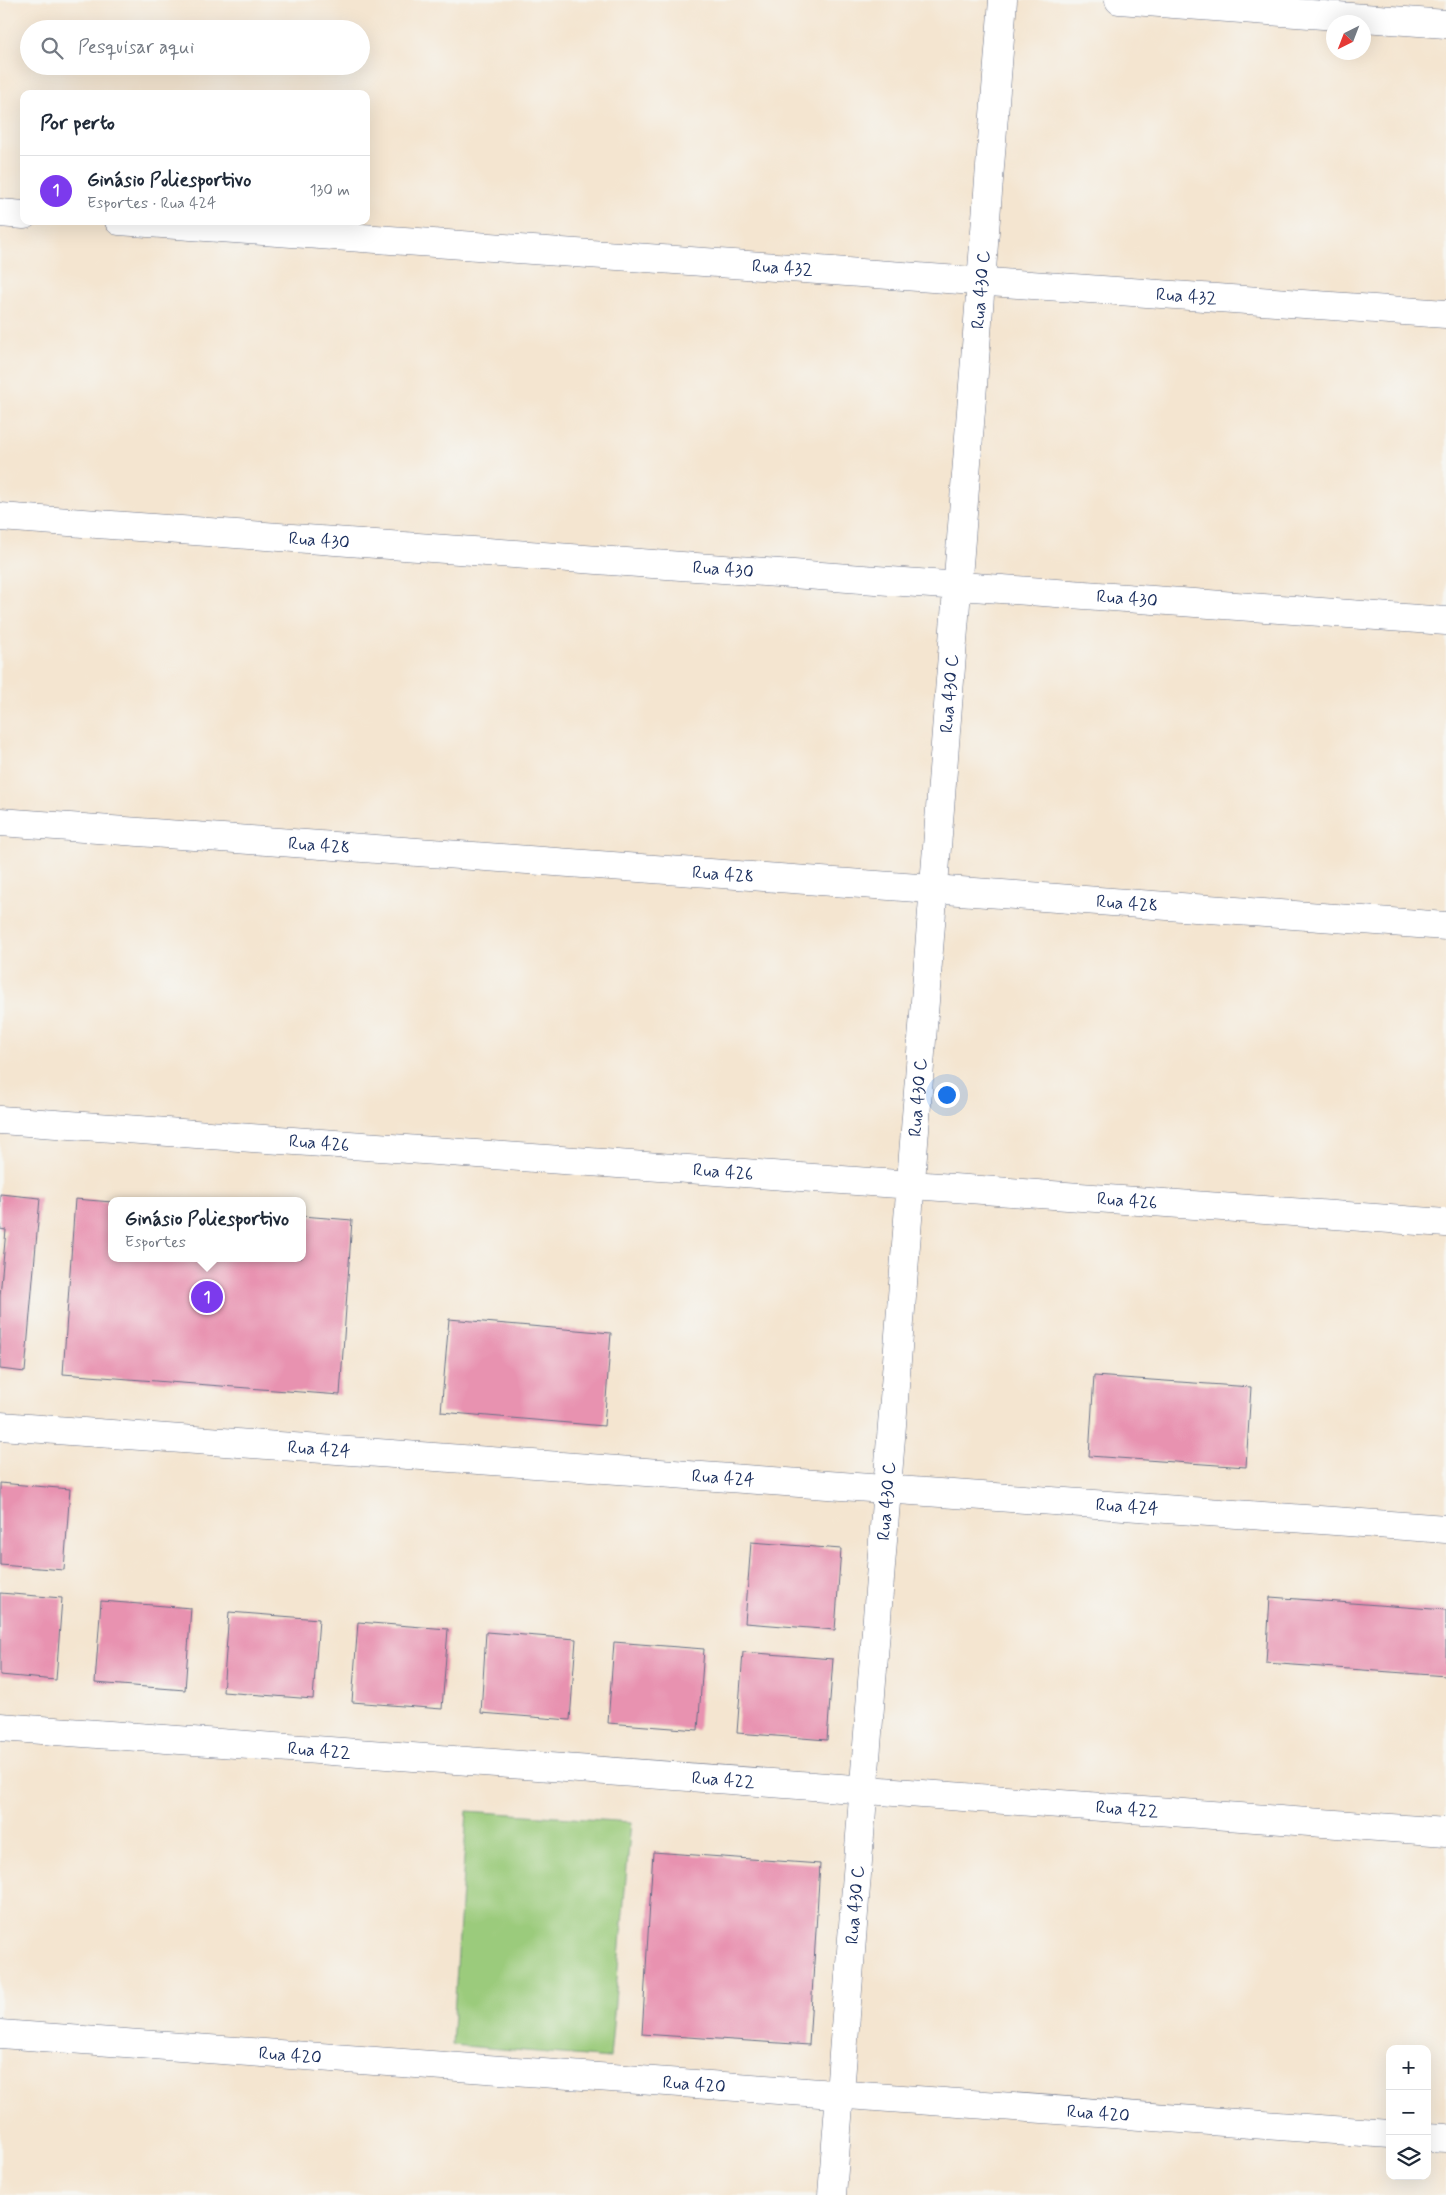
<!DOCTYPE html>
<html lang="pt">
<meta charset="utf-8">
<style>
:root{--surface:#fff;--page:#f2f2f3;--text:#1f2937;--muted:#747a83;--line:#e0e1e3;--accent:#7c3aed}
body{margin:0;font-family:Mynerve,sans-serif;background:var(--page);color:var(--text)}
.controls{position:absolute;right:15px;bottom:15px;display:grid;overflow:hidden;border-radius:10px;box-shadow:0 5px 20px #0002}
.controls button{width:45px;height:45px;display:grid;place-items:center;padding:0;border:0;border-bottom:1px solid var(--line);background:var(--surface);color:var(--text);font:25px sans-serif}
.compass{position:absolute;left:1326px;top:15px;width:45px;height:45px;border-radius:50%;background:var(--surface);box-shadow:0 5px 20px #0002;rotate:222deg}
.you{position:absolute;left:946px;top:1094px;width:18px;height:18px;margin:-12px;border:4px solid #fff;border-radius:50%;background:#1a73e8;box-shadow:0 0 0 8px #1a73e833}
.badge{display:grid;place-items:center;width:32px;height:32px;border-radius:50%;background:var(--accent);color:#fff;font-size:16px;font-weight:700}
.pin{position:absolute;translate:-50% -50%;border:2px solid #fff;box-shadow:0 1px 5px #0006}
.popup{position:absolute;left:108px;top:1197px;width:198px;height:65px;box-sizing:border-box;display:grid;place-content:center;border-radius:10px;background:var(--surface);filter:drop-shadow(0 1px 4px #0005);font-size:16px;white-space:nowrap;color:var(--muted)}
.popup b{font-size:19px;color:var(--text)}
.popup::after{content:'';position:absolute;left:50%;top:100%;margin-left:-10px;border:10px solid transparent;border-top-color:var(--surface)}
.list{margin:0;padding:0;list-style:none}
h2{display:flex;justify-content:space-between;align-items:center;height:65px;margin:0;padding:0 20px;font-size:21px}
h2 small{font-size:16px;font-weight:400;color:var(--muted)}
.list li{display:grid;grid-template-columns:32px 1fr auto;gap:15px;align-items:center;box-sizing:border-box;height:70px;padding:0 20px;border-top:1px solid var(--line)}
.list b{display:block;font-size:19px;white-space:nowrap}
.list p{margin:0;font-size:16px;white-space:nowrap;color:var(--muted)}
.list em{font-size:16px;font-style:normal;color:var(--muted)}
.icon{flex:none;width:28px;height:28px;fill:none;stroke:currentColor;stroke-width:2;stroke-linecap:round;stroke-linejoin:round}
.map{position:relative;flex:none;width:1446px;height:2195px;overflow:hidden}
.search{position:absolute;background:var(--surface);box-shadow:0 5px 20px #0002;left:20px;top:20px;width:350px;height:55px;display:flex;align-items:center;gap:12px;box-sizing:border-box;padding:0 18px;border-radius:28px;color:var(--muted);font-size:19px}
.panel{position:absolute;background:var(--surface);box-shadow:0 5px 20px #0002;left:20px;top:90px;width:350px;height:135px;border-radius:10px}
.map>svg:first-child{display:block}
</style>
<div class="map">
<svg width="1446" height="2195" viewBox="0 0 1446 2195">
<rect width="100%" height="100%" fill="#f6f6f2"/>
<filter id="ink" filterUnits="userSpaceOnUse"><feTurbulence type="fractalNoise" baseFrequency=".02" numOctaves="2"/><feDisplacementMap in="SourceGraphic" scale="10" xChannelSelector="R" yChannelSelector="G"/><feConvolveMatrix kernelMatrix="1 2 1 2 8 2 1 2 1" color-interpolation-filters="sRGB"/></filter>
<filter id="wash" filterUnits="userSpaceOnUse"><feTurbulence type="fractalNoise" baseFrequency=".0096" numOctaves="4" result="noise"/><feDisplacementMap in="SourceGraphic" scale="20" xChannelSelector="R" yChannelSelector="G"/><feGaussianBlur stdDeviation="1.12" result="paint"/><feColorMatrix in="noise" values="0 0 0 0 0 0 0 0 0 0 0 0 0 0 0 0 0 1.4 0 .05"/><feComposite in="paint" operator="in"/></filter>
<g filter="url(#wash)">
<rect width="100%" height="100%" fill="#f4e5d0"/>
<path fill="#9bcb7b" stroke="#5b7d6c" d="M467,1811L631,1822L610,2058L452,2045Z"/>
<g id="blocks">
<path fill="#e892b0" d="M0,1194L40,1198L25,1372L0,1369V1296L6,1230L0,1229Z
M75,1199L112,1202V1258H302V1216L352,1220L340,1395L63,1374Z
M449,1319L611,1333L604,1426L441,1412Z
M1094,1376L1251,1387L1246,1467L1089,1456Z
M0,1483L70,1489L64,1570L0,1565Z
M751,1542L841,1549L835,1630L745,1623Z
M0,1593L62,1598L56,1680L0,1675Z
M1270,1597L1446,1610V1676L1266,1663Z
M101,1601L191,1608L185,1690L95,1683Z
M229,1612L319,1619L313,1699L223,1692Z
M358,1622L448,1629L442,1709L352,1702Z
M486,1632L576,1639L570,1720L481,1713Z
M614,1642L704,1649L698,1730L608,1723Z
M743,1652L833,1659L827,1740L737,1733Z
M653,1852L820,1864L809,2045L642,2034Z"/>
</g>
</g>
<g filter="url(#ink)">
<use href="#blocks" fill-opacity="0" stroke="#676f86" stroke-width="1"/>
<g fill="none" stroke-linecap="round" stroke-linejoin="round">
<g stroke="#676f86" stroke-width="29">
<g id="minor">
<path d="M1119,0L1446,24"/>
<path d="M0,213L24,215"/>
<path id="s1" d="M119,221L1446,314"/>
<path id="s2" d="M0,517L1446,621"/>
<path id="s3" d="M0,822L1446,926"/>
<path id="s4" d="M0,1120L1446,1223"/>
<path id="s5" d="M0,1426L1446,1529"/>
<path id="s6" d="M0,1727L1446,1832"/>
<path id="s7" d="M0,2034L1390,2134"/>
<path d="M1427,2137L1446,2138"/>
<path id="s8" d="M832,2195L1003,0"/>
</g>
</g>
<use href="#minor" stroke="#fff" stroke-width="28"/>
</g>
</g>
<g text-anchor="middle" stroke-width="4" stroke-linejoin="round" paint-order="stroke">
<g font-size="18" fill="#1b2f5e" stroke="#f6f6f2">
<text dy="6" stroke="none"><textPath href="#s1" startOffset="665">Rua 432</textPath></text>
<text dy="6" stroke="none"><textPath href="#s8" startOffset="1911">Rua 430 C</textPath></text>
<text dy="6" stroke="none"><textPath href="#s1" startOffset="1070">Rua 432</textPath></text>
<text dy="6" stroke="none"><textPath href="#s2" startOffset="320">Rua 430</textPath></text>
<text dy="6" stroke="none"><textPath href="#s2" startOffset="725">Rua 430</textPath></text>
<text dy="6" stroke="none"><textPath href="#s2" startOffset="1130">Rua 430</textPath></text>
<text dy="6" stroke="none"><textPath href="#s8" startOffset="1506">Rua 430 C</textPath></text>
<text dy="6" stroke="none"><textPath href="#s3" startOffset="320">Rua 428</textPath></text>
<text dy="6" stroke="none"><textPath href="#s3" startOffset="725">Rua 428</textPath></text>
<text dy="6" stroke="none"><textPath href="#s3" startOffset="1130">Rua 428</textPath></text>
<text dy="6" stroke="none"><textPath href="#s8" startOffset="1101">Rua 430 C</textPath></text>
<text dy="6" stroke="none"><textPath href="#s4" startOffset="320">Rua 426</textPath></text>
<text dy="6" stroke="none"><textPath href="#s4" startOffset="725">Rua 426</textPath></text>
<text dy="6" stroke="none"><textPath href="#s4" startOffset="1130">Rua 426</textPath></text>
<text dy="6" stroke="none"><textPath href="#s5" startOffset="320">Rua 424</textPath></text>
<text dy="6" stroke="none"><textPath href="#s5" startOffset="725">Rua 424</textPath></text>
<text dy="6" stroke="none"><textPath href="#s8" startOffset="696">Rua 430 C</textPath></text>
<text dy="6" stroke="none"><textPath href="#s5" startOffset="1130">Rua 424</textPath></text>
<text dy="6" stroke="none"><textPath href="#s6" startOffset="320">Rua 422</textPath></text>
<text dy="6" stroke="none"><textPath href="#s6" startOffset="725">Rua 422</textPath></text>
<text dy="6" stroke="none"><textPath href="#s6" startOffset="1130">Rua 422</textPath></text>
<text dy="6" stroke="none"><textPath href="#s8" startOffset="291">Rua 430 C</textPath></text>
<text dy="6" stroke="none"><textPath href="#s7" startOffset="291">Rua 420</textPath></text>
<text dy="6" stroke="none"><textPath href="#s7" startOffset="696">Rua 420</textPath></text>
<text dy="6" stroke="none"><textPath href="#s7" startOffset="1101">Rua 420</textPath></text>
</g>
</g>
</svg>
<div class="controls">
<button>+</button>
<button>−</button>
<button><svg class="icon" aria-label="layers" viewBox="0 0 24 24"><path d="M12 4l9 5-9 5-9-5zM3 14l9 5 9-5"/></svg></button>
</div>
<svg class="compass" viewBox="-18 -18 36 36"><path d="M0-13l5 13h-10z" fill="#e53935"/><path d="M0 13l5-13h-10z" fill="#747a83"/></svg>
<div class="you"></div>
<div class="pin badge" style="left:207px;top:1297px">1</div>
<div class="popup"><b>Ginásio Poliesportivo</b>Esportes</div>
<div class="search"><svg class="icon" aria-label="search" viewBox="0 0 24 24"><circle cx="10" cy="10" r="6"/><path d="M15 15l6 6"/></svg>Pesquisar aqui</div>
<section class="panel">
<h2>Por perto<small></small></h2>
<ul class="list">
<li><span class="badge">1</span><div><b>Ginásio Poliesportivo</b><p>Esportes · Rua 424</p></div><em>130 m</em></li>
</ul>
</section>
</div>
